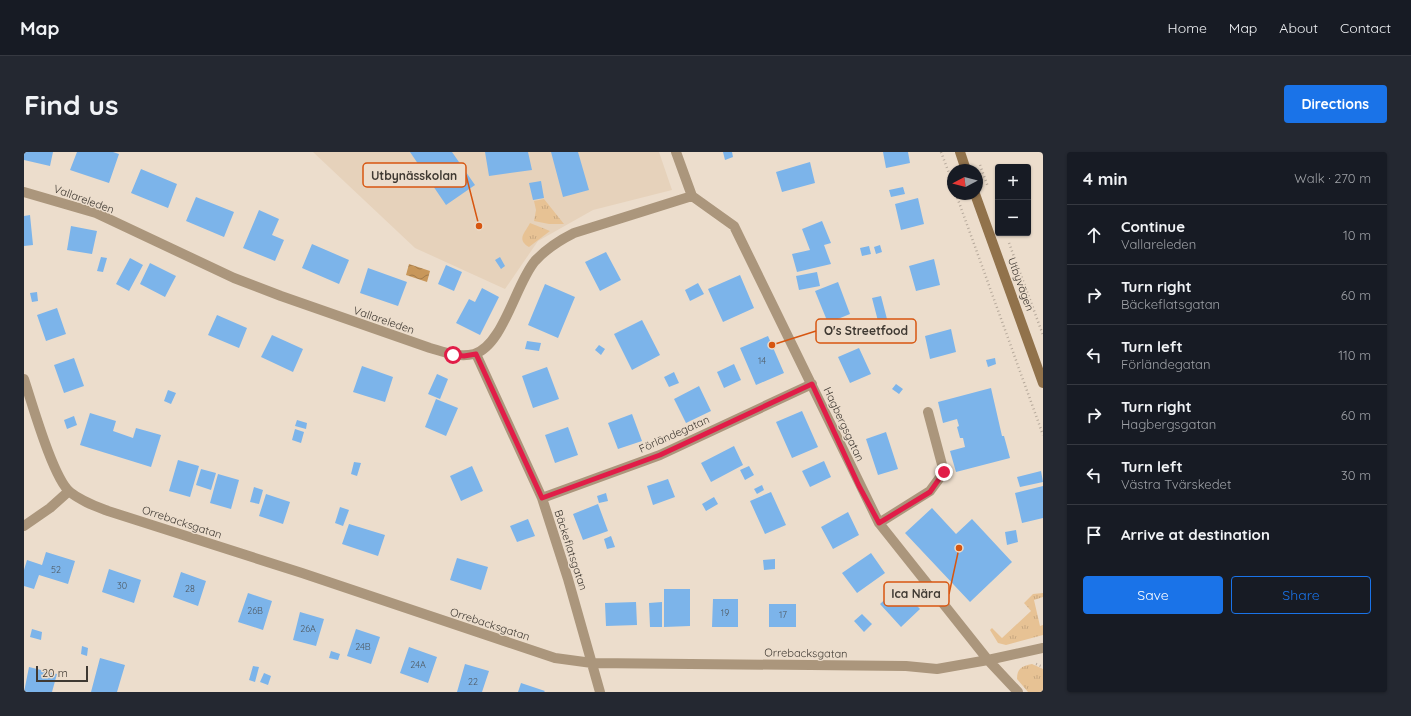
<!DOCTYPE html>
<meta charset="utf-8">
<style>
:root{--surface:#171b24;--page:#242831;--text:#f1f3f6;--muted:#9ea1a6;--line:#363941;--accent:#1a73e8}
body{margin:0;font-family:Quicksand,sans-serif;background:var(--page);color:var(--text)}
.controls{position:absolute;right:12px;top:12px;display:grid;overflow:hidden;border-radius:4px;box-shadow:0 1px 3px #0004}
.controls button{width:36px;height:36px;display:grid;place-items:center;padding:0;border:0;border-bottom:1px solid var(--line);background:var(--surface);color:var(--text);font:20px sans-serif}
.compass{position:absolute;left:923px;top:12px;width:36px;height:36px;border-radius:50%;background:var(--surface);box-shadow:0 1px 3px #0004;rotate:263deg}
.scale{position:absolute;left:12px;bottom:10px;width:52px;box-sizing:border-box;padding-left:4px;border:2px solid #3f3932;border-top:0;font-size:11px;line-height:14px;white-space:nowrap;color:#3f3932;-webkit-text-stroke:3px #ecddcc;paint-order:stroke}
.stop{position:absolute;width:12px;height:12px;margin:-9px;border:3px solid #e11d48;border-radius:50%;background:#fff}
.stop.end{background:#e11d48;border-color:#fff;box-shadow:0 1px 4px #0008}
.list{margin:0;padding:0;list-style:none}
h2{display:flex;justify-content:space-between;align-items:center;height:52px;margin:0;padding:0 16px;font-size:17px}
h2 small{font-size:13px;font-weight:400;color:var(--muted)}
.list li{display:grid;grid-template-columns:26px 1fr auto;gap:12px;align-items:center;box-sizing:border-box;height:60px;padding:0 16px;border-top:1px solid var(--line)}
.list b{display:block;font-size:15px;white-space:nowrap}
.list p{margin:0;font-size:13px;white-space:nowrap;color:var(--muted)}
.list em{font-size:13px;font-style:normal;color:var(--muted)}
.actions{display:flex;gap:8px;padding:12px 16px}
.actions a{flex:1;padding:9px 0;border:1px solid var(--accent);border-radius:4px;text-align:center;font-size:14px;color:var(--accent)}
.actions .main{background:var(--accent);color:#fff}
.icon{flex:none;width:22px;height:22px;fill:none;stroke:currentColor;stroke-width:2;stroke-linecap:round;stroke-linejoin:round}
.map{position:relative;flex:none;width:1019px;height:540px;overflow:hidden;border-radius:4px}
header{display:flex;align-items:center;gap:24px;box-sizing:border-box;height:56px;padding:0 20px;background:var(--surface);border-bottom:1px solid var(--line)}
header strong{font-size:19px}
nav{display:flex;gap:22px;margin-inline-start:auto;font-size:14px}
.intro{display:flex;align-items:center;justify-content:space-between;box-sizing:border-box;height:96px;padding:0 24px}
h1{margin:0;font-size:28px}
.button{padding:10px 18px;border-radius:4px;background:var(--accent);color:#fff;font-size:14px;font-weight:700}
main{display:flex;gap:24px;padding:0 24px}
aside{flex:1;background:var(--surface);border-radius:4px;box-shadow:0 1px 3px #0004}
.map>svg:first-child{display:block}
</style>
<header>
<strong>Map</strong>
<nav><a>Home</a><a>Map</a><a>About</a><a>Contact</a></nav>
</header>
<div class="intro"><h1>Find us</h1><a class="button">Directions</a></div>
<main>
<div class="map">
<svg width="1019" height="540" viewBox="0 0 1019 540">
<defs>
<pattern id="grass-tufts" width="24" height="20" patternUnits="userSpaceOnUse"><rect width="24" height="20" fill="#e7c294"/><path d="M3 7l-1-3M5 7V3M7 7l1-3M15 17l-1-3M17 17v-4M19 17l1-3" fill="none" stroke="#c7a780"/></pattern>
<pattern id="water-waves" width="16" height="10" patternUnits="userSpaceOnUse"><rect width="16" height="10" fill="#c8975a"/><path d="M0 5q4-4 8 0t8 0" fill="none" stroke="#a47c4b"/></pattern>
</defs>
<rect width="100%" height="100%" fill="#ecddcc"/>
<path fill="#e6d2bb" d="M289,0H635L648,38L569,58L514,89L481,137L391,96Z"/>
<path fill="url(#grass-tufts)" d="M520,47L540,72H525L510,69L512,58L510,49Z
M506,71L526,79L505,95C492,87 501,81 506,71Z
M1019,441V445L1010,448L1016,474L1019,473V483L982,493L974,491L966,478L968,476L978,486L1007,459L1000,451L1009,442Z
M1008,512L1019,517V540H1004L993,527C993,516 998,514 1008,512Z"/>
<path fill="url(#water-waves)" d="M385,112L406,119L403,130L382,123Z"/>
<path fill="#7cb4ea" d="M0,0H29L26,14L0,8Z
M53,0H89L95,2L85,31L46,18Z
M386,0H428L451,33L422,53Z
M461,0H504L508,18L465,24Z
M527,0H554L565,38L539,45Z
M699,0H708L709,5L701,8Z
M859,0H884L886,11L862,16Z
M786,10L791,31L758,40L752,20Z
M117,17L153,32L144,56L107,41Z
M517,29L520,46L509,48L505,31Z
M879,35L881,42L867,45L865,38Z
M172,45L210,60L200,85L162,69Z
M894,46L900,72L877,78L871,52Z
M235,58L255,67L248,83L260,88L251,109L219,96Z
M6,63L9,93L0,94V64Z
M798,69L807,91L800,93L807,112L773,120L768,102L786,98L778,77Z
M47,74L73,79L68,102L43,98Z
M288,92L325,108L315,132L278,116Z
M856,93L858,100L852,102L850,95Z
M845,94L847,102L838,104L836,96Z
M582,100L597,128L576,139L561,110Z
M77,105L83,106L79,120L73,119Z
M476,105L481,114L477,117L471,108Z
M106,106L119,113L105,139L92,132Z
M910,107L916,133L892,139L885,114Z
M126,111L152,124L141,145L116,132Z
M422,113L438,120L430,139L414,132Z
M344,116L383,130L374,154L336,141Z
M793,120L796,134L775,138L772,124Z
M716,123L730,156L699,170L684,137Z
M814,130L826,162L804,171L791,139Z
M674,131L680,142L666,149L661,138Z
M521,132L551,145L534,186L504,173Z
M458,136L475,145L456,183L432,171L445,147L451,150Z
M13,140L14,149L8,150L6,141Z
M857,144L863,167L854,169L848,146Z
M33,156L42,182L22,189L13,163Z
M193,163L223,176L215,196L184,183Z
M618,168L636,203L608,218L590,182Z
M927,177L932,200L906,207L901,184Z
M248,183L279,197L269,220L237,205Z
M744,184L760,221L732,233L716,196Z
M503,189L517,191L515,199L501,197Z
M575,193L581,197L577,203L571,198Z
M835,196L847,222L826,231L814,205Z
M50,206L60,234L40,241L30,213Z
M971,206L972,212L964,215L962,208Z
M710,212L717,228L700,236L693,220Z
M338,214L369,225L361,250L329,240Z
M523,215L535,247L509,256L498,224Z
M650,220L655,231L645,235L640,225Z
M413,222L424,227L416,247L404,242Z
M872,232L879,237L875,242L868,237Z
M675,234L687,259L662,271L650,247Z
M967,236L978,284H980L986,306L932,320L926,299L941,295L939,286H936L933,275L935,274L933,267L919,271L914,250Z
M144,238L152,241L147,252L140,249Z
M412,247L434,256L422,284L401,275Z
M778,259L794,295L768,306L752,270Z
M66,261L92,269L89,279L109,286L112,276L137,283L127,315L56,293Z
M608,262L618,289L594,297L584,271Z
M50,264L53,273L43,277L40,268Z
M273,268L283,271L282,277L271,274Z
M544,275L554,303L531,311L521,283Z
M271,277L280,280L277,291L268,288Z
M862,280L874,317L854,323L842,287Z
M710,294L719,313L687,330L677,311Z
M154,308L175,314L166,345L145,339Z
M800,309L807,325L786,335L778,319Z
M330,310L337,311L333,324L327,322Z
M448,314L459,339L437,349L426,324Z
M725,314L730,323L721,328L716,318Z
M177,317L192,321L187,338L172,333Z
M1017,319L1019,330L996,335L993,325Z
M194,322L215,328L207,357L186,351Z
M644,327L651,345L629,353L623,334Z
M738,333L740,338L733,342L730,337Z
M1019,334V366L998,371L991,341Z
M230,335L239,338L235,352L226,350Z
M747,340L762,373L741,382L726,349Z
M582,341L584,349L575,351L573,344Z
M242,342L266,350L259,372L235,364Z
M690,345L694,352L682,359L678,352Z
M574,352L584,379L559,388L549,362Z
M316,355L325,358L319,374L311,371Z
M908,356L932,382L948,367L988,410L946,450L881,381Z
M824,360L835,383L809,397L797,375Z
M504,367L511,384L493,390L486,374Z
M325,372L361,383L354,404L318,392Z
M992,378L994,390L983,393L981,380Z
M587,384L591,395L583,397L580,387Z
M22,400L51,409L44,432L15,423L10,437L0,434V418L3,408L18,413Z
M847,401L861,421L833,441L818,421Z
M433,406L464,415L457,438L426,428Z
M751,407V417L740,418L739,408Z
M85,417L117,428L110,451L78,440Z
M157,420L182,429L174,454L149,445Z
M875,435L896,457L877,475L856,452Z
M640,437H666V474L640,475Z
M224,441L248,449L239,478L214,470Z
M689,447H714V475H688Z
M612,450L613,473L582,474L581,451Z
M638,450V475H626L625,451Z
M745,452H772V475H745Z
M276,460L300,467L292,494L269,488Z
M838,462L848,472L840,480L830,469Z
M8,477L18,480L17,488L6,485Z
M332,477L356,485L347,512L323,504Z
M58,494L64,496L63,504L57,502Z
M385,495L413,505L404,531L376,521Z
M307,499L316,502L314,508L305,506Z
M76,506L101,513L93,540H67Z
M441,512L465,519L458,540H433Z
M229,514L235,515L231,530L225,528Z
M5,515L33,522L28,540H0Z
M240,521L247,524L244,533L236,530Z
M497,531L521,539L520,540H494Z"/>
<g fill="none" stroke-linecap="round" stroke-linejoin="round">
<path stroke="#b6a99b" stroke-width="2.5" stroke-dasharray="1 3" stroke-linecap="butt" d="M917,0L929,32
M956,13L964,35
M932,42L1019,283
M985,91L1019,183
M1012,512L1019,515"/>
<path stroke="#ab967c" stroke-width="10" d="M652,0L668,44L710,74L855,371L964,508L994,540
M0,40L72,61L210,126L257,144L406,196C420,200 435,206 450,202C479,194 492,131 511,109C522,97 536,88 550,81L668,44
M452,202L518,346L544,427L576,540
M0,227C8,251 29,326 46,340C57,349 71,354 84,359L278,421L531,506L568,511L882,514L913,517L964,508L1019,496
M518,346L636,303L788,232
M855,371L906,339L920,320L904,260
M0,374L26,356L45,339"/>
<path stroke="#91724b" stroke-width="10" d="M936,0L942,18
M951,42L1019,231"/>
</g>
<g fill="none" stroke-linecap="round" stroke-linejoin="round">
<path stroke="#e11d48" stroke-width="5" d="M429,203L440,204L452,202L518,346L636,303L788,232L835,334L855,371L906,340L920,320"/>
</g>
<g text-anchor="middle" stroke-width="3" stroke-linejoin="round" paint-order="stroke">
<g font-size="9" fill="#4e5860">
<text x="738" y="212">14</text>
<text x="32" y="421">52</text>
<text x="98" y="437">30</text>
<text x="166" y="440">28</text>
<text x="231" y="462">26B</text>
<text x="701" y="464">19</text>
<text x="759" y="466">17</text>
<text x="284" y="480">26A</text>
<text x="339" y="498">24B</text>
<text x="394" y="516">24A</text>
<text x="449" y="533">22</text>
</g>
<g font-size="11" fill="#3f3932" stroke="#ecddcc">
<text transform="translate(60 47) rotate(20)" y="4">Vallareleden</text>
<text transform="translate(997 132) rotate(70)" y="4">Utbyvägen</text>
<text transform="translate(360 168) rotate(19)" y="4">Vallareleden</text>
<text transform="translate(820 272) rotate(65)" y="4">Hagbergsgatan</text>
<text transform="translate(650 282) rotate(-24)" y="4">Förländegatan</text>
<text transform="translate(158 370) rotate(18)" y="4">Orrebacksgatan</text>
<text transform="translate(547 398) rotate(72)" y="4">Bäckeflatsgatan</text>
<text transform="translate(466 472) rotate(18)" y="4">Orrebacksgatan</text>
<text transform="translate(782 501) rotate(1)" y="4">Orrebacksgatan</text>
</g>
</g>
<path fill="none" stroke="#d75610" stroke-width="1.5" d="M455 74L442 23M748 193L792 179M935 396L925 442"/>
<g fill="#d75610" stroke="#ecddcc" stroke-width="1.5">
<circle cx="455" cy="74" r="4"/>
<circle cx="748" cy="193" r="4"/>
<circle cx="935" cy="396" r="4"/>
</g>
<g fill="#ecddcc" stroke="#d75610" stroke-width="1.5">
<rect x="339" y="11" width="103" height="24" rx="4"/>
<rect x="792" y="167" width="100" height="24" rx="4"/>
<rect x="860" y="430" width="65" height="24" rx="4"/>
</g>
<g font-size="12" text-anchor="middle" font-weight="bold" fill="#3f3932">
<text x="390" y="28">Utbynässkolan</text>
<text x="842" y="183">O's Streetfood</text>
<text x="892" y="446">Ica Nära</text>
</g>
</svg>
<div class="controls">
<button>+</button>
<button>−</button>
</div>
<svg class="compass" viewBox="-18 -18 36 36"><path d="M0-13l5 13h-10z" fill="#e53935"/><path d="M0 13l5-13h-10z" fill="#9ea1a6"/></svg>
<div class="scale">20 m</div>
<div class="stop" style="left:429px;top:203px"></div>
<div class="stop end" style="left:920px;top:320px"></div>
</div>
<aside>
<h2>4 min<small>Walk · 270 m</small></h2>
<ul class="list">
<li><svg class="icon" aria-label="ahead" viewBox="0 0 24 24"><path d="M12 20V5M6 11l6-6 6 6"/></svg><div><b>Continue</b><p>Vallareleden</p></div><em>10 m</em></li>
<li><svg class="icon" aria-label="right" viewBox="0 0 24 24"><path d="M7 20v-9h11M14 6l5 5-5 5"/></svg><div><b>Turn right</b><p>Bäckeflatsgatan</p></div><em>60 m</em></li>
<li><svg class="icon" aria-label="left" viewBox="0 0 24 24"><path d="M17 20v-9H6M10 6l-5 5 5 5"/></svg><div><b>Turn left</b><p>Förländegatan</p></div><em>110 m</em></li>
<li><svg class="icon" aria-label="right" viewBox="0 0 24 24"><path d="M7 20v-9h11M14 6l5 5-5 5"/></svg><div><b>Turn right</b><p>Hagbergsgatan</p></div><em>60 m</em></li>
<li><svg class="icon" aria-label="left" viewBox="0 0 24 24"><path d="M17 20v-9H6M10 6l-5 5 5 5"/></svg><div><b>Turn left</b><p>Västra Tvärskedet</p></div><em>30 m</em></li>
<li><svg class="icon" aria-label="arrive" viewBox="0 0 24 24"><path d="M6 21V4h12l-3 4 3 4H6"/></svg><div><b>Arrive at destination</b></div></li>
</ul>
<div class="actions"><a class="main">Save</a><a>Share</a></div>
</aside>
</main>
